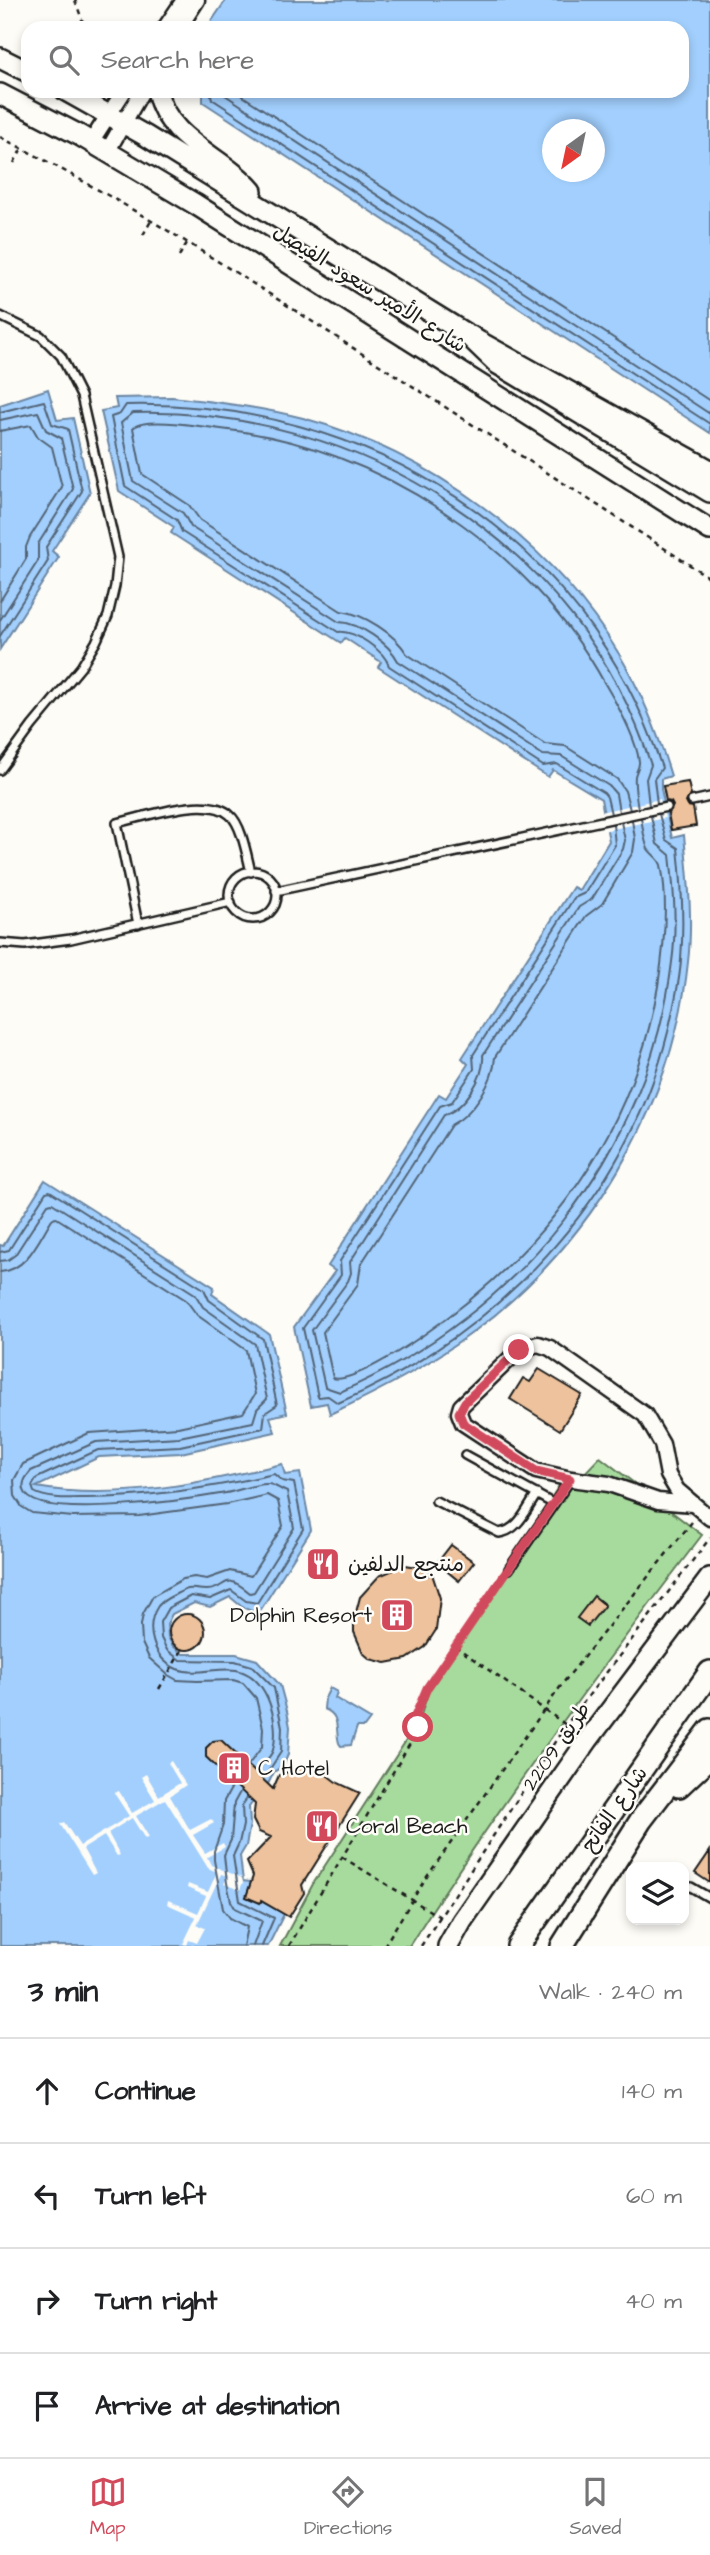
<!DOCTYPE html>
<meta charset="utf-8">
<style>
:root{--surface:#fff;--page:#f2f2f2;--text:#202124;--muted:#757577;--line:#e0e0e0;--accent:#d1495b}
body{margin:0;font-family:"Architects Daughter","Playpen Sans Arabic",sans-serif;background:var(--page);color:var(--text)}
.controls{position:absolute;right:21px;bottom:21px;display:grid;overflow:hidden;border-radius:14px;box-shadow:0 4px 10px #0003}
.controls button{width:63px;height:63px;display:grid;place-items:center;padding:0;border:0;border-bottom:2px solid var(--line);background:var(--surface);color:var(--text);font:35px sans-serif}
.compass{position:absolute;left:542px;top:119px;width:63px;height:63px;border-radius:50%;background:var(--surface);box-shadow:0 4px 10px #0003;rotate:213deg}
.stop{position:absolute;width:21px;height:21px;margin:-16px;border:5px solid #d1495b;border-radius:50%;background:#fff}
.stop.end{background:#d1495b;border-color:#fff;box-shadow:0 2px 7px #0008}
.list{margin:0;padding:0;list-style:none}
h2{display:flex;justify-content:space-between;align-items:center;height:91px;margin:0;padding:0 28px;font-size:30px}
h2 small{font-size:23px;font-weight:400;color:var(--muted)}
.list li{display:grid;grid-template-columns:46px 1fr auto;gap:21px;align-items:center;box-sizing:border-box;height:105px;padding:0 28px;border-top:2px solid var(--line)}
.list b{display:block;font-size:26px;white-space:nowrap}
.list em{font-size:23px;font-style:normal;color:var(--muted)}
.icon{flex:none;width:38px;height:38px;fill:none;stroke:currentColor;stroke-width:2;stroke-linecap:round;stroke-linejoin:round}
.map{position:relative;flex:none;width:710px;height:1946px;overflow:hidden}
.search{position:absolute;background:var(--surface);box-shadow:0 4px 10px #0003;left:21px;right:21px;top:21px;height:77px;display:flex;align-items:center;gap:18px;box-sizing:border-box;padding:0 24px;border-radius:21px;color:var(--muted);font-size:26px}
.sheet{height:511px;background:var(--surface)}
nav{display:flex;justify-content:space-around;align-items:center;box-sizing:border-box;height:98px;border-top:2px solid var(--line);background:var(--surface);font-size:19px;color:var(--muted)}
nav a{display:grid;justify-items:center;gap:4px}
nav .on{color:var(--accent)}
.map>svg:first-child{display:block}
</style>
<div class="map">
<svg width="710" height="1946" viewBox="0 0 710 1946">
<rect width="100%" height="100%" fill="#fdfcf7"/>
<filter id="ink" filterUnits="userSpaceOnUse"><feTurbulence type="fractalNoise" baseFrequency=".0143" numOctaves="2"/><feDisplacementMap in="SourceGraphic" scale="14" xChannelSelector="R" yChannelSelector="G"/><feConvolveMatrix kernelMatrix="1 2 1 2 8 2 1 2 1" color-interpolation-filters="sRGB"/></filter>
<g filter="url(#ink)">
<path fill="#a7db9d" stroke="#627c5c" stroke-width="2" d="M600,1457L702,1535C600,1669 500,1804 409,1946H280L313,1884L420,1719L428,1690L569,1470L581,1477Z"/>
<path fill="#a2cffd" stroke="#6c87a3" stroke-width="2" fill-rule="evenodd" d="M226,0H710V433L203,102V91H682V28H207ZM552,130H594V172H552Z
M48,389L57,420L73,418L90,493L52,551L59,557L0,649V405Z
M172,397C216,402 260,407 303,418C428,452 552,542 619,654C642,693 658,733 671,776L661,779V789L672,838L684,835C688,877 693,919 688,962C673,1109 590,1245 472,1333C428,1366 380,1391 330,1414L327,1403L311,1406L294,1327L335,1271L328,1266L439,1094L446,1098L468,1064L462,1058L573,887L579,890L609,841L601,799L553,770L548,777L378,667L381,662L345,638L341,643L171,533L174,527L119,491L101,411L117,408L115,398Z
M45,1180L214,1287L212,1294L269,1334L287,1413L270,1417L275,1432L181,1453L99,1457L36,1487C116,1501 204,1483 282,1464L285,1475L300,1473L311,1530L258,1614L242,1607L230,1597L210,1607L194,1603L172,1614L167,1624L168,1637L173,1646L183,1654H236L257,1660L280,1685L287,1711L290,1727L288,1754L284,1765L274,1772L265,1790L259,1794L249,1807L250,1824L246,1846L240,1856L243,1881L251,1882L246,1897L260,1903L261,1901L284,1914L268,1946H0V1245L3,1246Z
M330,1688L337,1692L335,1698L370,1719L364,1727H357L351,1745L341,1746L339,1743C335,1730 341,1715 324,1709L325,1698Z"/>
<path fill="#fdfcf7" d="M660,799L665,818L603,831L600,812Z
M171,1761L186,1785L170,1796L190,1830L211,1819L214,1823L193,1835L205,1853L223,1843L225,1847L207,1857L211,1865L242,1878L243,1882L240,1890L224,1884L228,1876L221,1874L197,1925L205,1928L197,1943L189,1940L187,1945L183,1944L196,1917L167,1904L168,1900L198,1913L206,1896L187,1888L188,1884L208,1892L217,1872L208,1868L165,1799L136,1816L149,1837L145,1839L132,1818L108,1833L120,1855L117,1856L104,1836L83,1849L96,1873L92,1875L60,1824L64,1822L80,1846L129,1816L114,1793L119,1791L132,1813L155,1800L141,1777L146,1774L159,1796L180,1783L168,1763Z"/>
<g fill="none" stroke-linecap="round" stroke-linejoin="round">
<path stroke="#526476" stroke-width="2" d="M210,91L212,99L710,424
M219,91L710,414
M235,91L710,401
M0,412L44,401L52,424L68,429L82,491L46,547L48,561L0,636
M0,420L38,412L46,430L61,438L73,489L38,544V561L0,620
M0,431L31,425L38,437L52,447L62,487L30,537L26,547V559L0,601
M630,810L625,791L617,779L565,746L545,744L407,654C395,634 364,614 341,611L200,520L189,505L142,474L133,428C145,416 204,427 221,429C376,445 531,548 605,684C617,704 636,738 639,761C640,766 636,771 635,776C634,787 636,797 638,808
M619,812L616,794L609,786L561,756L543,755L398,661C389,643 359,623 339,622L191,527L183,513L133,481L121,423L133,413C360,407 580,544 651,765L646,779L649,806
M611,814L607,797L604,793L557,764L543,766L389,666C384,650 354,630 338,632L182,532L177,520L125,486L111,417L120,414L126,405C367,399 586,535 662,768L654,779L657,804
M632,820L635,839L633,852L602,904L586,916L495,1057C494,1082 473,1114 451,1125L361,1264L358,1284L323,1332L333,1378C350,1384 406,1347 422,1336C547,1250 632,1137 658,986C664,948 669,903 661,865C659,858 652,855 648,849C644,840 643,828 641,818
M621,822L625,840L623,849L592,899L579,907L483,1055C485,1077 465,1108 444,1115L350,1262L351,1273L348,1281L312,1330L325,1387L340,1392C516,1316 649,1154 672,962C677,926 674,890 670,855L657,844L651,816
M613,824L615,845L585,893L574,898L473,1055L474,1069L452,1102L440,1106L340,1261L341,1275L303,1328L318,1397L328,1396L338,1403C496,1335 626,1201 668,1032C673,1008 680,983 681,959C684,922 682,885 678,848L666,840L659,814
M0,1252L9,1250L46,1192L50,1191L204,1289L209,1300L263,1339L277,1405L265,1413L263,1428L180,1446L98,1450L37,1478L32,1486L34,1492C48,1500 72,1498 87,1498C151,1497 212,1488 274,1474L282,1481L294,1483L303,1529L257,1603L246,1601L231,1590L210,1599L191,1596L168,1608L160,1622L161,1638L167,1650L180,1660L235,1661L252,1666L274,1688L282,1727L281,1752L264,1778
M0,1261L8,1260L15,1255L48,1204L52,1203L195,1294L203,1307L255,1344L267,1399L257,1409L253,1422L179,1437L96,1442L31,1471C26,1477 22,1482 24,1490C32,1524 198,1498 226,1493C239,1491 256,1483 268,1484C274,1484 282,1491 287,1492L294,1528L254,1592L250,1593C222,1569 228,1590 207,1590C190,1590 193,1585 176,1594C170,1597 163,1600 158,1606C144,1627 153,1659 177,1669C196,1676 217,1667 236,1670C268,1676 280,1723 273,1750C271,1758 261,1764 257,1771
M0,1272C27,1271 39,1239 52,1219L55,1217L186,1300L197,1315L246,1350L255,1394L243,1413L178,1427L89,1433L23,1464L14,1480L15,1496L22,1507L32,1513L73,1517L139,1516L227,1504L267,1495L278,1501L283,1526L251,1576L230,1571L207,1579L194,1577L183,1579L153,1596L143,1614L141,1625L142,1643L149,1658L168,1675L177,1680L197,1681L233,1680L243,1683L256,1698L263,1728L262,1747L249,1764
M233,1785L224,1801L223,1825L214,1851V1860L223,1909L230,1918L247,1927L243,1946
M240,1792L234,1803L231,1840L224,1855L227,1883L231,1901L235,1908L262,1921L253,1946
M247,1798L242,1806L243,1825L239,1843L233,1856L240,1901L274,1918L262,1946"/>
</g>
<path fill="#edc29c" stroke="#1c1c1c" stroke-width="2" d="M688,782L691,795L686,802L688,806L693,807L696,826L671,830L668,813L673,806L671,802L666,801L663,786Z
M539,1369L582,1395L560,1430L510,1399L523,1378L530,1382Z
M451,1545L474,1562L459,1581L437,1563Z
M405,1565L418,1567L428,1575L431,1571L440,1598L436,1630L425,1647L407,1659L386,1663L370,1659L363,1653L354,1632V1620L360,1597L379,1576Z
M594,1596L605,1605L588,1626L577,1618Z
M169 1632a18 18 0 1 1 36 0a18 18 0 1 1-36 0Z
M221,1740L273,1789L279,1775L309,1765L310,1770L319,1769L336,1782L360,1793L302,1885L304,1893L289,1917L261,1901L260,1903L246,1897L253,1876L247,1862L271,1837L259,1832L253,1820L255,1804L206,1757V1748L213,1741Z
M710,1851V1883L695,1873Z"/>
<g fill="none" stroke-linecap="round" stroke-linejoin="round">
<g stroke="#1c1c1c" stroke-width="12">
<path id="lane" d="M0,316L41,336L61,356L81,396L118,557L115,586L108,616L96,642L81,667L32,726L0,770
M692,801L710,797
M229 895a24 24 0 1 1 48 0a24 24 0 1 1-48 0Z
M276,891L667,807
M138,924L117,823C144,817 208,794 230,815C242,825 247,857 251,872
M0,943L25,945L71,939L231,902
M465,1455L554,1504
M436,1501L499,1533C518,1531 526,1510 537,1494
M509,1569L571,1479
M691,1887L710,1898"/>
</g>
<g stroke="#1c1c1c" stroke-width="19">
<path id="street" d="M165,28L184,0
M179,28L197,0
M91,142L124,91
M107,152L142,91
M692,1504L658,1501L609,1484L571,1479L536,1471L463,1423L459,1413L461,1406L519,1350L538,1344L550,1348L645,1415L662,1444L668,1475L677,1490L710,1518"/>
</g>
<g stroke="#1c1c1c" stroke-width="24">
<path id="secondary" d="M0,58L28,72
M66,91L146,136L471,337L710,470
M157,91C168,142 222,155 252,191
M0,94L79,135L195,204L710,530
M448,1946L462,1921L588,1740L710,1578"/>
</g>
<g stroke="#1c1c1c" stroke-width="26">
<path id="primary" d="M471,337L498,363L515,373L710,491
M679,1786L710,1757
M518,1946L710,1672
M562,1946L641,1820L710,1730"/>
</g>
<path stroke="#1c1c1c" stroke-width="2.5" stroke-dasharray="5 5" stroke-linecap="butt" d="M75,0L85,28
M0,137C121,198 236,272 350,346C470,423 590,500 710,578
M14,163L22,148
M143,235L151,221
M179,256L187,243
M455,1646L566,1725
M159,1689L182,1650
M342,1857L440,1917
M289,1946L417,1732L416,1714L427,1688L503,1577
M384,1946L424,1881L563,1683L692,1522
M421,1946L566,1725L710,1538"/>
<use href="#lane" stroke="#fdfcf7" stroke-width="7"/>
<use href="#street" stroke="#fdfcf7" stroke-width="14"/>
<use href="#secondary" stroke="#fdfcf7" stroke-width="19"/>
<use href="#primary" stroke="#fdfcf7" stroke-width="21"/>
</g>
</g>
<g fill="none" stroke-linecap="round" stroke-linejoin="round" filter="url(#ink)">
<path stroke="#d1495b" stroke-width="9" d="M418,1727L416,1714L427,1688L570,1479L536,1471L463,1423L459,1413L465,1402L519,1350"/>
</g>
<defs>
<g id="restaurant-square" transform="scale(1.75)"><rect x="-9" y="-9" width="18" height="18" rx="4" fill="#d1495b" stroke="#fdfcf7"/><path d="M-5-6h1v4h1v-4h1v4h1v-4h1v5L-1.5 .5V6h-2V.5L-5-1ZM5-6V6H3V1.5H1.5Q1.5-4 5-6Z" fill="#fff"/></g>
<g id="building-square" transform="scale(1.75)"><rect x="-9" y="-9" width="18" height="18" rx="4" fill="#d1495b" stroke="#fdfcf7"/><path d="M-4-6H4V6H1V3H-1V6H-4ZM-2.5-4.3h1.7v1.8h-1.7ZM.8-4.3h1.7v1.8H.8ZM-2.5-1h1.7V.8h-1.7ZM.8-1h1.7V.8H.8Z" fill="#fff"/></g>
</defs>
<g fill-rule="evenodd">
<use href="#restaurant-square" x="323" y="1564"/>
<use href="#building-square" x="397" y="1615"/>
<use href="#building-square" x="234" y="1768"/>
<use href="#restaurant-square" x="322" y="1826"/>
</g>
<g text-anchor="middle" stroke-width="5" stroke-linejoin="round" paint-order="stroke">
<g font-size="21" fill="#1c1c1c" stroke="#fdfcf7">
<text transform="translate(370 288) rotate(32)" y="7">شارع الأمير سعود الفيصل</text>
<text transform="translate(556 1746) rotate(-55)" y="7">طريق 2209</text>
<text transform="translate(614 1809) rotate(-55)" y="7">شارع الفاتح</text>
</g>
<g font-size="21" fill="#1c1c1c" stroke="#fdfcf7" text-anchor="start">
<text x="348" y="1571">منتجع الدلفين</text>
<text x="372" y="1622" text-anchor="end">Dolphin Resort</text>
<text x="258" y="1775">C Hotel</text>
<text x="346" y="1833">Coral Beach</text>
</g>
</g>
</svg>
<div class="controls">
<button><svg class="icon" aria-label="layers" viewBox="0 0 24 24"><path d="M12 4l9 5-9 5-9-5zM3 14l9 5 9-5"/></svg></button>
</div>
<svg class="compass" viewBox="-18 -18 36 36"><path d="M0-13l5 13h-10z" fill="#e53935"/><path d="M0 13l5-13h-10z" fill="#757577"/></svg>
<div class="stop" style="left:418px;top:1727px"></div>
<div class="stop end" style="left:519px;top:1350px"></div>
<div class="search"><svg class="icon" aria-label="search" viewBox="0 0 24 24"><circle cx="10" cy="10" r="6"/><path d="M15 15l6 6"/></svg>Search here</div>
</div>
<section class="sheet">
<h2>3 min<small>Walk · 240 m</small></h2>
<ul class="list">
<li><svg class="icon" aria-label="ahead" viewBox="0 0 24 24"><path d="M12 20V5M6 11l6-6 6 6"/></svg><div><b>Continue</b></div><em>140 m</em></li>
<li><svg class="icon" aria-label="left" viewBox="0 0 24 24"><path d="M17 20v-9H6M10 6l-5 5 5 5"/></svg><div><b>Turn left</b></div><em>60 m</em></li>
<li><svg class="icon" aria-label="right" viewBox="0 0 24 24"><path d="M7 20v-9h11M14 6l5 5-5 5"/></svg><div><b>Turn right</b></div><em>40 m</em></li>
<li><svg class="icon" aria-label="arrive" viewBox="0 0 24 24"><path d="M6 21V4h12l-3 4 3 4H6"/></svg><div><b>Arrive at destination</b></div></li>
</ul>
</section>
<nav>
<a class="on"><svg class="icon" aria-label="map" viewBox="0 0 24 24"><path d="M3 6l6-2 6 2 6-2v14l-6 2-6-2-6 2zM9 4v14M15 6v14"/></svg>Map</a>
<a><svg class="icon" aria-label="directions" viewBox="0 0 24 24"><path d="M12 3l9 9-9 9-9-9zM9 14v-3h6M13 9l2 2-2 2"/></svg>Directions</a>
<a><svg class="icon" aria-label="saved" viewBox="0 0 24 24"><path d="M7 4h10v16l-5-4-5 4z"/></svg>Saved</a>
</nav>
